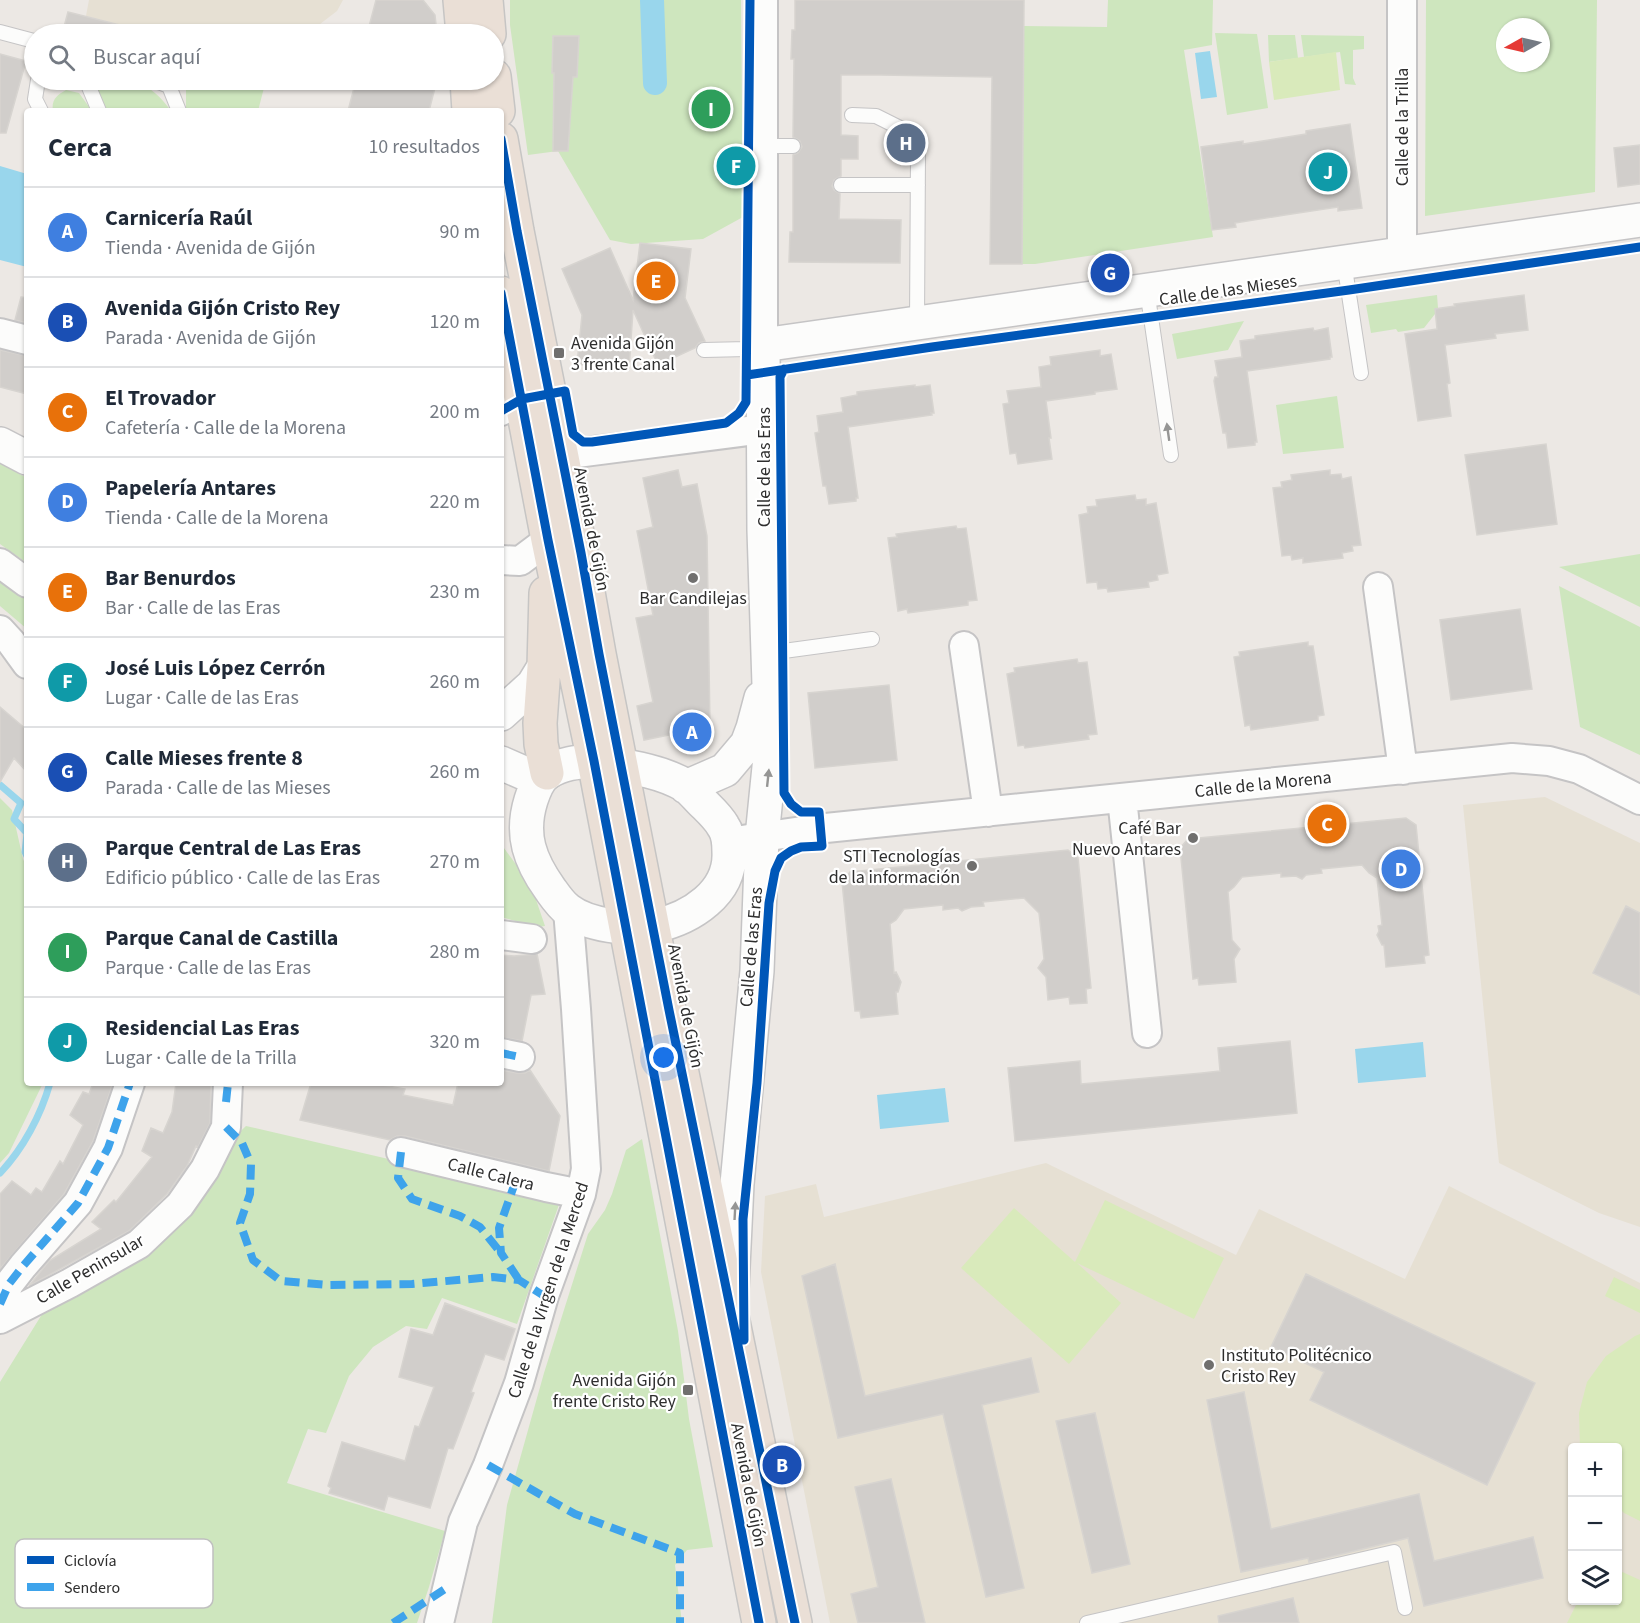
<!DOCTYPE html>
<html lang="es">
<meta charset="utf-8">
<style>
:root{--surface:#fff;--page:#f2f2f3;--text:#1f2937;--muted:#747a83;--line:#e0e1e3;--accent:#2563eb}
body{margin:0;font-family:"Source Sans 3",sans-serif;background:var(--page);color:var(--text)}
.controls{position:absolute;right:18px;bottom:18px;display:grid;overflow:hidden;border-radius:6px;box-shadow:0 2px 4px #0004}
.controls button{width:54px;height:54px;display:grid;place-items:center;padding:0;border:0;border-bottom:2px solid var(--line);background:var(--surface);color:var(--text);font:30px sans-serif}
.compass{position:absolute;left:1496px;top:18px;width:54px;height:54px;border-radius:50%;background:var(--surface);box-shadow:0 2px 4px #0004;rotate:262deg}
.you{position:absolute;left:664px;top:1058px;width:21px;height:21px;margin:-15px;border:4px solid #fff;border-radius:50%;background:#1a73e8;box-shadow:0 0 0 9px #1a73e833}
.badge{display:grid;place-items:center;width:39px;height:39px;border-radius:50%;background:var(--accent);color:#fff;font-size:20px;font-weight:700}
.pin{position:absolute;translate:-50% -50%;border:3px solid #fff;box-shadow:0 2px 6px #0006}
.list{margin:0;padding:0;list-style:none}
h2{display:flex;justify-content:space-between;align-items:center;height:78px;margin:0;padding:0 24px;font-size:26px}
h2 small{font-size:20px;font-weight:400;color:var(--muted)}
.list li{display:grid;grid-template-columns:39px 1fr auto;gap:18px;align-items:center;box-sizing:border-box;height:90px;padding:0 24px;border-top:2px solid var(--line)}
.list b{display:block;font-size:22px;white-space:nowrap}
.list p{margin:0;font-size:20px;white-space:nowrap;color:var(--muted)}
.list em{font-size:20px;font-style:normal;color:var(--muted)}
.icon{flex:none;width:33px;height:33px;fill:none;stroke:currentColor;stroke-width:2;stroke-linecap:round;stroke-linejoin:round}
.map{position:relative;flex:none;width:1640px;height:1623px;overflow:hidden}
.search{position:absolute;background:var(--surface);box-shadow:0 2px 4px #0004;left:24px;top:24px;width:480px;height:66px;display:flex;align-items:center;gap:15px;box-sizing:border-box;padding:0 21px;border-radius:33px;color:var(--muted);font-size:22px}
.panel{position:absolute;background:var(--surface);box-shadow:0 2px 4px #0004;left:24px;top:108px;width:480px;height:978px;border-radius:6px}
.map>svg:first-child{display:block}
</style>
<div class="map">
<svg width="1640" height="1623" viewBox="0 0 1640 1623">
<rect width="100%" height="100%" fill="#ece8e4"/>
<path fill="#e6e0d3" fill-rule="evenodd" d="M89,0H343L337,11L307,34H156L86,16Z
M1545,797L1640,843V1227L1599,1213L1499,1163L1463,805Z
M1046,1163L1236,1255L1259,1209L1405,1279L1449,1186L1640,1283V1623H830L761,1272L765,1196L816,1184L824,1217ZM1572,1448H1618V1600H1572Z"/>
<path fill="#cee6be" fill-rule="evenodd" d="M510,0H741L743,217L703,239L631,244L610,240L558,151L528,155L510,25Z
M1108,0H1213L1212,45L1184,50L1213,237L1035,264H1022L1024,26L1107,27Z
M1426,0H1597L1595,192L1425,216ZM1505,27H1541V63H1505Z
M1215,33L1257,34L1268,108L1227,115Z
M1268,35H1295L1298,58L1269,62Z
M1301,35L1364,36V49L1353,50V78L1356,85L1345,84L1340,52L1304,57Z
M117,80C142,80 157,91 171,111H105L96,89L100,82Z
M197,80H266L258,111H188L186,108V90Z
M66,90L79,93L92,111H53C51,100 57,95 66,90Z
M1437,295L1438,308L1435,309V314L1424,328L1398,332L1396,329L1371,333L1366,305Z
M1244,321L1228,350L1177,359L1172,334Z
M1337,396L1344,448L1283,454L1276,405Z
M0,463L27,478V563L0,544Z
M1640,554V607L1559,567Z
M0,576L27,595V629L0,606Z
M1559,586L1640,627V755L1580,727Z
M0,798L12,810L23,859L27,868V1083H43L9,1153L0,1163Z
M501,844L531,885L545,926L538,927L501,917Z
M246,1126L561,1199L517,1324L442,1298L427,1329L406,1326L373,1347L349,1376L326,1433L308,1429L287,1483L445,1531L429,1587L417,1623H0V1382L44,1311L148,1250L221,1150Z
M642,1139L678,1331L689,1419L713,1547L687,1550L675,1565L682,1623H492L507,1505L544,1373L588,1234L605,1210L612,1194L626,1150Z"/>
<path fill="#d9eabb" d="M1336,52L1340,90L1274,100L1269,62Z
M1105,1200L1224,1258L1194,1319L1077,1263L1121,1303L1069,1364L961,1268L1014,1208L1075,1262Z
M1614,1277L1640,1290V1313L1605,1296Z
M1640,1334V1521L1624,1513L1618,1507V1448L1580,1447L1579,1413L1587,1382L1606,1356L1635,1336Z
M1618,1570L1640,1580V1623H1567L1578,1601L1618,1600Z"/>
<path fill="#99d6ec" d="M1210,51L1217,97L1201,99L1195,53Z
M0,166L27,174V267L0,260Z
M1423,1042L1426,1077L1358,1083L1355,1049Z
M945,1088L949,1122L880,1129L877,1095Z"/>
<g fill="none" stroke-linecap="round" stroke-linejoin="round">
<path stroke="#99d6ec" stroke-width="7" d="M0,785L21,803L14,819L27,833
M27,834L25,852L27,856
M0,1173C23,1149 41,1115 50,1083"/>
<path stroke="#99d6ec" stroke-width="24" d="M652,0L655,83"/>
</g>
<path fill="#d1cecb" stroke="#d7d4d0" stroke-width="1.5" d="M376,0H423L435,15L437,34H367Z
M795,0H1024L1022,264H990L992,77L881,75H841V135L858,136V159H841V176L834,180L832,186L834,190L840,194L839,219L901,220L900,263L789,262L790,232H793V155L798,153L802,147L800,141L793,137L794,59H791L792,30H795Z
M68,12L132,28L131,34H62Z
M553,36H579L577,77H573L568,151H553L554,73H552Z
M0,54L26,61L6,133H0Z
M356,80H437L429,111H348Z
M1350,124L1362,208L1338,211V207L1285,215L1235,223L1236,227L1212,230L1201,147L1243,141V144L1306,134V131Z
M1640,145V184L1618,187L1614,148Z
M640,243L691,249L685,298L705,341L699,343L695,348L658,365L633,310L629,370L577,364L582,315L562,269L610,248L633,300Z
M1524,295L1528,330L1495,334L1496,338L1445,345L1450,383L1447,384L1451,416L1418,421L1405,334L1437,329L1435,309L1455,306L1454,304Z
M21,297L27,298V323L15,320Z
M1313,328L1314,331L1328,328L1332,357H1330V359L1247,371L1257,442H1255V445L1228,448L1226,433H1223L1214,381L1215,377H1218L1215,361L1242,357L1240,341L1255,339V336Z
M0,350L27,356V394L0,387Z
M1100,350V356L1111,354L1117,389L1095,392V394L1046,401L1051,438H1049L1052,459L1018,464L1016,453L1010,454L1003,404L1009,403L1007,391L1041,387L1039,367L1051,365L1050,357Z
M915,385V387L930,385L934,413H931L932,415L848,427L858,498H856V501L829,504L826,486H823L815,433L819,432L817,416L843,412L841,398L857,395V392Z
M1546,444L1557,524L1477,535L1465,455Z
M678,470L682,487L697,484L707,536L710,726L678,730L679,733L644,740L637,706L653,702L636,618L653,615L637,531L653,527L643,478Z
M1330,470V475L1341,474L1342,479L1351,477L1361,545L1352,546L1353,551L1342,553L1343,558L1303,563V558L1292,560L1291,555L1282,556L1273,488L1282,487L1281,482L1292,480L1291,475Z
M1135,495L1136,500L1146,499V505L1156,503L1168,573L1157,575L1158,580L1148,582L1149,587L1108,592L1107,588L1098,589L1097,582L1087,583L1079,515L1088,513L1087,507L1097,506L1096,500Z
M956,526L957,529L966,528L977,600L968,601V605L908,613L907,609L898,611L888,538L897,537L896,534Z
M1520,609L1532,689L1451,700L1440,620Z
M1308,642V646H1313L1324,715L1318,716V720L1251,730L1250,725L1245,726L1234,657L1240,656L1239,652Z
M1077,659L1078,663L1087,662L1097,734L1088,735L1089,739L1025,748L1024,745L1018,746L1007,674L1015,672L1014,668Z
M889,685L897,760L815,768L808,693Z
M0,707L27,730V772L14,758L0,782Z
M1406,818L1416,825L1429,955L1424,956L1425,963L1386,967L1384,945H1382L1377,935L1379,931L1378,926L1382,925L1377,878L1369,873L1362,865L1321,869L1322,873L1306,875L1302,879L1296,876L1281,877V873L1242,877L1234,887L1228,892L1232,940L1240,949L1234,959L1236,982L1199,985L1198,978L1193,979L1180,848L1188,839Z
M1068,850L1078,858L1091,988L1086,989L1087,1003L1070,1004L1069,997L1048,1000L1046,977L1038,968L1044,959L1039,913L1024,898L983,902L984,906L971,907L962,911L958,908L943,910V905L904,909L896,920L890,924L894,973L896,972L901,982L898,992H896L898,1014L861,1018L860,1011H855L842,882L850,872Z
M1626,906L1640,913V995L1593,973Z
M537,954L545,994L531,995L522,1041L501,1037V955L514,956Z
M1290,1041L1297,1113L1015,1141L1008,1068L1080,1061L1081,1084L1202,1073L1220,1071L1218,1048Z
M501,1070L517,1073H525L530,1070L560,1116L549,1171L405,1136H397L390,1140L300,1120L311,1083H371L405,1089L403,1095L453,1105L458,1083H501Z
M93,1083H113L93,1141L64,1194L0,1269V1194L12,1181L31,1195L36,1188L42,1192L60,1161L63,1164L83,1125L70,1115L83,1092L89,1094Z
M176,1083H211L210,1123L198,1147L196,1146L187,1166L167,1194L129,1231L29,1286L49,1261L101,1229L92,1222L114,1200L116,1202L152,1157L142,1151L151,1128L163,1133L172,1112Z
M835,1264L865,1396L1031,1358L1039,1392L982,1405L1024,1588L986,1597L943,1414L838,1438L802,1276Z
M1306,1274L1535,1383L1487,1485L1310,1400L1324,1372L1271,1347Z
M445,1303L515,1329L504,1360L485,1354L471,1392L474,1393L453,1449L448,1448L430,1508L388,1496L384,1510L329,1493L331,1488L328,1486L342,1442L405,1461L415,1426L419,1427L434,1387L399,1377L411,1329L433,1335Z
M1244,1392L1271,1529L1419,1494L1434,1561L1533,1537L1543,1578L1424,1606L1408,1538L1309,1562L1308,1558L1241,1572L1207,1400Z
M1095,1413L1130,1564L1092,1573L1056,1421Z
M891,1479L925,1623H858L851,1594L878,1587L855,1487Z
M1293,1598L1299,1623H1219L1218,1616Z"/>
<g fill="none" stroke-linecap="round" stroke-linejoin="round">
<g stroke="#c5c4c5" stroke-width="16">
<path id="lane" d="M0,32L34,41
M38,80L35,99L41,111
M86,80L99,111
M153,80L169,86L179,111
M852,115L876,116L902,129L910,134L915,140L918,152L917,323
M763,146H793
M841,185H918
M1344,262L1361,373
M1147,290L1171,455
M704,350L747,349L763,345
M769,653L872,639
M1087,1623L1394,1552L1405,1608"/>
</g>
<g stroke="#c5c4c5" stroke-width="32">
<path id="street" d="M763,0V345
M1402,0V253
M0,333L27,340
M501,411L522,399
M561,455L764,429
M501,560L520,561L548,540
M0,563L27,583
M1378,587L1403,770
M0,630L11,642L27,664
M964,646L988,812
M1122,798L1147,1033
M742,840L816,829L1512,758L1549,761L1579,769L1640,800
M501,935L532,939
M501,1053L520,1057
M401,1152L546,1187L581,1194
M0,1304L9,1284L23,1266L78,1203L108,1148L130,1083
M0,1319L70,1283L139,1244L180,1205L205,1169L226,1127L228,1083
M439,1623L463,1522L488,1465L519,1383L544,1296L581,1194L586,1169L576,1009L568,910"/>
</g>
<g stroke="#c5c4c5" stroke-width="36">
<path id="secondary" d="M0,444L27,458
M501,714L533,685L544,667
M594,761C623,766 660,770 686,786C691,790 697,797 702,802C709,809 718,817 723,826C728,833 729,844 729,852C731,893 691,918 655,926C631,931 587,925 568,910C561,905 555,896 550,889C530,861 520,835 531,800C534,791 538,779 547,773C562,763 577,762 594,761Z
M501,763L540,780
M686,787L725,770L747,744L753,728L761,698
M732,1288L737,1184L757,971L762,837L771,747L764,530L763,345L1640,220"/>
</g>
<g stroke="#c6c5c4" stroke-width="36">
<path id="highway" d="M460,0L463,34
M486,0L489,34
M494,76L498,111
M467,80L469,111
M501,139L517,231L581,553L599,654L669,1010L795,1623
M501,293L548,540L594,761L759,1623
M546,593L544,667L540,723L541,744L547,773"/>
</g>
<use href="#lane" stroke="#fcfcfb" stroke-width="14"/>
<use href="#street" stroke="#fcfcfb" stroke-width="28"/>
<use href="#secondary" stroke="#fcfcfb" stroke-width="33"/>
<use href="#highway" stroke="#eadfd6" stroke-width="33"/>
<path stroke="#3ea3eb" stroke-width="8" stroke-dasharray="15 8" stroke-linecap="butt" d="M501,1053L520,1057
M226,1102L228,1083
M226,1127L242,1143L251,1164L250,1194L240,1223L253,1260L281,1281L329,1285L412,1284L493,1277L519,1280L544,1296
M401,1152L398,1178L412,1199L460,1216L480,1227L501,1253
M516,1180L499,1228L501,1253L519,1280
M0,1304L9,1284L23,1266L78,1203L108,1148L130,1083
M488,1465L575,1514L680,1553V1623
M393,1623L448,1587"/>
<g stroke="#fff" stroke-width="13">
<path id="cycleway" d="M501,139L517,231L581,553L599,654L669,1010L795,1623
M501,293L548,540L594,761L759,1623
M747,375L932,347L1349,290L1640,247
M501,411L522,399L565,391L573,434L583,442H592L726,423L739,413L746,402L750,0
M744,1340L743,1219L757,1083L769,903L775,871L781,858L791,851L801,847L822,846L819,812H801L791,804L784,793L780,377L784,369"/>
</g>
<use href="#cycleway" stroke="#0057b8" stroke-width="9"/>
</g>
<defs><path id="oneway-solid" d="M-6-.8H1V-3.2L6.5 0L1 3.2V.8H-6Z" transform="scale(1.5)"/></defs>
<g fill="#959594">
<use href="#oneway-solid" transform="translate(1168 432) rotate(-98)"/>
<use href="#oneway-solid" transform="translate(768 778) rotate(-84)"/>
<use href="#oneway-solid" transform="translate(735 1211) rotate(-87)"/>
</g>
<g fill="#706f6e" stroke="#fff" stroke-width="2">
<rect x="553" y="347" width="12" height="12" rx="3"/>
<circle cx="693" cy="578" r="6"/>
<circle cx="1193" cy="838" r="6"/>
<circle cx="972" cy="866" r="6"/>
<circle cx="1209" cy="1365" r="6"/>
<rect x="682" y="1384" width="12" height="12" rx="3"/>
</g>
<g text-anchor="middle" stroke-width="4.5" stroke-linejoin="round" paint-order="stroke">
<g font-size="18" fill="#2e2e2e" stroke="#fff">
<text transform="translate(1402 127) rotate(-90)" y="6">Calle de la Trilla</text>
<text transform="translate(1228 290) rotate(-8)" y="6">Calle de las Mieses</text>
<text transform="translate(764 467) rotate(-90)" y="6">Calle de las Eras</text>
<text transform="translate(592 529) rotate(79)" y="6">Avenida de Gijón</text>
<text transform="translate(1263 784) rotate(-6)" y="6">Calle de la Morena</text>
<text transform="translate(751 947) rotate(-85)" y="6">Calle de las Eras</text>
<text transform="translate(686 1006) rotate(79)" y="6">Avenida de Gijón</text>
<text transform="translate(491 1174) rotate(14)" y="6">Calle Calera</text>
<text transform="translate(90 1269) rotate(-30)" y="6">Calle Peninsular</text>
<text transform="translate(548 1290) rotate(-72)" y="6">Calle de la Virgen de la Merced</text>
<text transform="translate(749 1485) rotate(79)" y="6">Avenida de Gijón</text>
</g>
<g font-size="18" fill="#2e2e2e" stroke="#fff" text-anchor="end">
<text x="571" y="349" text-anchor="start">Avenida Gijón<tspan x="571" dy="21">3 frente Canal</tspan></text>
<text x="693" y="604" text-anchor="middle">Bar Candilejas</text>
<text x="1181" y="834">Café Bar<tspan x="1181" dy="21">Nuevo Antares</tspan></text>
<text x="960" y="862">STI Tecnologías<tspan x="960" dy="21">de la información</tspan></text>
<text x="1221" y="1361" text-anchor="start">Instituto Politécnico<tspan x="1221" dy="21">Cristo Rey</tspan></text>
<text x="676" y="1386">Avenida Gijón<tspan x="676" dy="21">frente Cristo Rey</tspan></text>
</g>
</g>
<rect x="15" y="1539" width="198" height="69" rx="9" fill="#fff" stroke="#c0c0c0" stroke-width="1.5"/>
<rect x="27" y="1556" width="27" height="8" fill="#0057b8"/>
<rect x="27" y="1583" width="27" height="8" fill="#3ea3eb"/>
<g font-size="16" fill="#2e2e2e">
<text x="64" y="1566">Ciclovía</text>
<text x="64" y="1593">Sendero</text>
</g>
</svg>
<div class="controls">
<button>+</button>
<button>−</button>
<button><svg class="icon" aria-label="layers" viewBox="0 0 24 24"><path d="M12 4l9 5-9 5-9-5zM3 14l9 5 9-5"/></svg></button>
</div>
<svg class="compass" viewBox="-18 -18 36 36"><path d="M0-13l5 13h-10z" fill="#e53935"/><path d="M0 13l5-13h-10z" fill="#747a83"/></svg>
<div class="you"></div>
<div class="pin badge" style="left:692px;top:732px;background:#3f7fe0">A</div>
<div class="pin badge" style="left:782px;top:1465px;background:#1a4fb4">B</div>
<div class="pin badge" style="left:1327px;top:824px;background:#e8710a">C</div>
<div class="pin badge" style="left:1401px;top:869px;background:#3f7fe0">D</div>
<div class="pin badge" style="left:656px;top:281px;background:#e8710a">E</div>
<div class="pin badge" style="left:736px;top:166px;background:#0f9aa8">F</div>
<div class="pin badge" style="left:1110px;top:273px;background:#1a4fb4">G</div>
<div class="pin badge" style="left:906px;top:143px;background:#5c6f8a">H</div>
<div class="pin badge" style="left:711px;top:109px;background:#2e9e5b">I</div>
<div class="pin badge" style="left:1328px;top:172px;background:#0f9aa8">J</div>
<div class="search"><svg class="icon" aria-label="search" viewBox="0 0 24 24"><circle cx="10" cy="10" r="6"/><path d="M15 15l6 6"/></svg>Buscar aquí</div>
<section class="panel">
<h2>Cerca<small>10 resultados</small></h2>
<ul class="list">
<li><span class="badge" style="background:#3f7fe0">A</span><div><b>Carnicería Raúl</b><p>Tienda · Avenida de Gijón</p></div><em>90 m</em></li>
<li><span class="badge" style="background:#1a4fb4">B</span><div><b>Avenida Gijón Cristo Rey</b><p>Parada · Avenida de Gijón</p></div><em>120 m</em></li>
<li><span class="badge" style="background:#e8710a">C</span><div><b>El Trovador</b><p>Cafetería · Calle de la Morena</p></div><em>200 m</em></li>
<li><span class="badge" style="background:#3f7fe0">D</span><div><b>Papelería Antares</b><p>Tienda · Calle de la Morena</p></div><em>220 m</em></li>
<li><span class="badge" style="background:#e8710a">E</span><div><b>Bar Benurdos</b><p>Bar · Calle de las Eras</p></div><em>230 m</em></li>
<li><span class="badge" style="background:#0f9aa8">F</span><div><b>José Luis López Cerrón</b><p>Lugar · Calle de las Eras</p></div><em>260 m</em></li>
<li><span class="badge" style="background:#1a4fb4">G</span><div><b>Calle Mieses frente 8</b><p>Parada · Calle de las Mieses</p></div><em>260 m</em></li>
<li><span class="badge" style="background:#5c6f8a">H</span><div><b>Parque Central de Las Eras</b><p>Edificio público · Calle de las Eras</p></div><em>270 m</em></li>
<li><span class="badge" style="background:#2e9e5b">I</span><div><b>Parque Canal de Castilla</b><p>Parque · Calle de las Eras</p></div><em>280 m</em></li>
<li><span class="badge" style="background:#0f9aa8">J</span><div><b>Residencial Las Eras</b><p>Lugar · Calle de la Trilla</p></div><em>320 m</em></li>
</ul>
</section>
</div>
